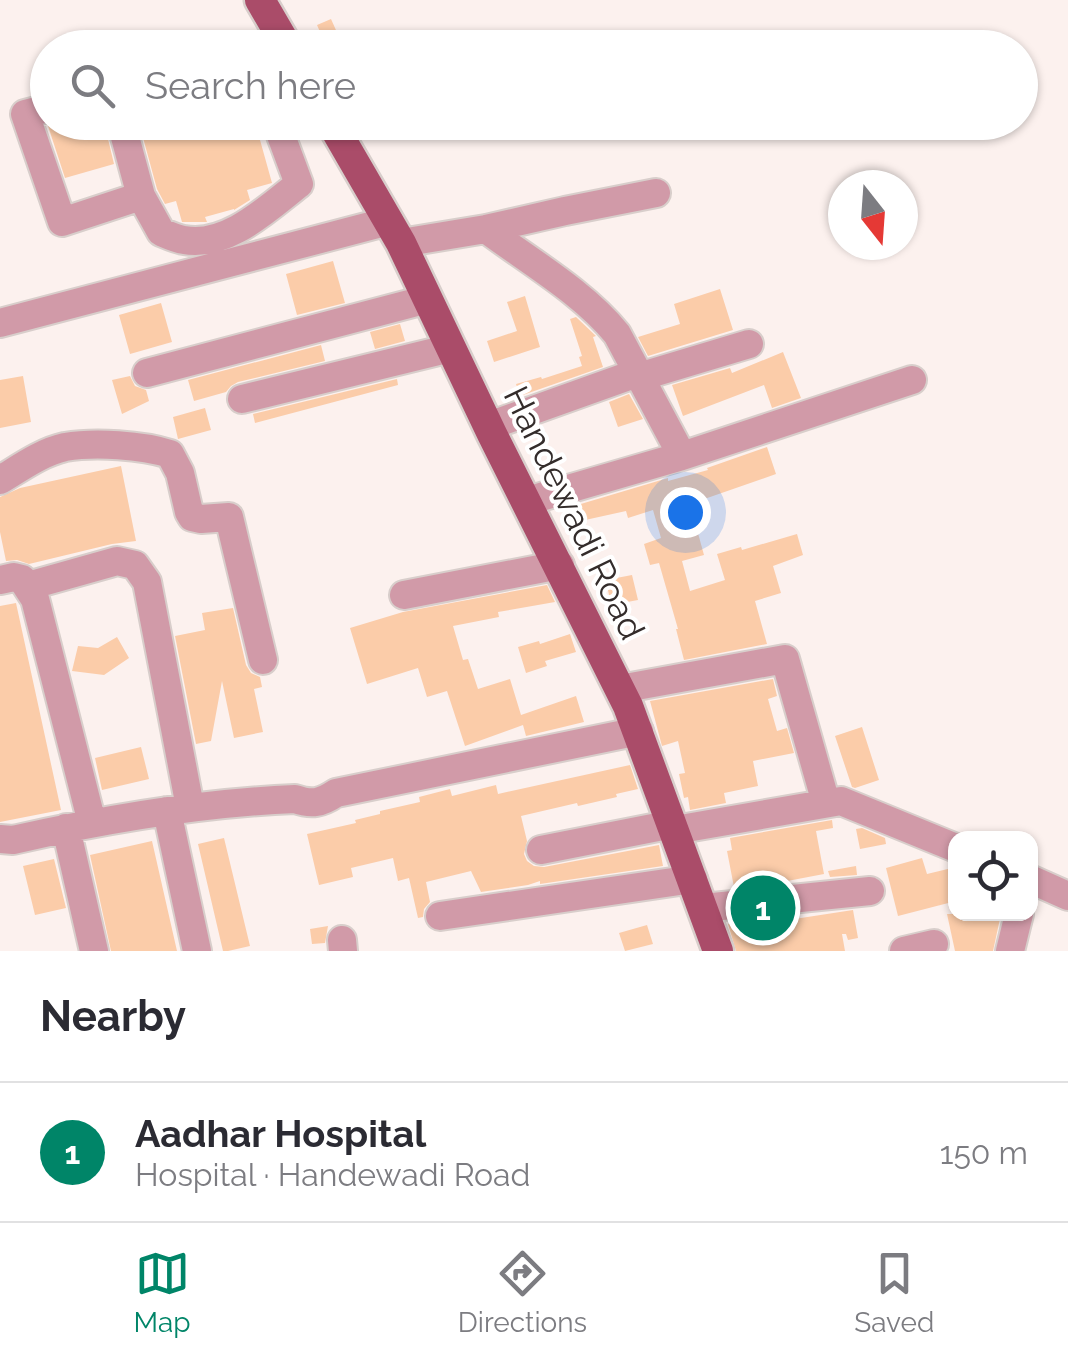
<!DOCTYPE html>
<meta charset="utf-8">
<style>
:root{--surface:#fff;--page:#f2f2f3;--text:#2b2b33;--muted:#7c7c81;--line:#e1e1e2;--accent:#008568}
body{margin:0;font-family:Raleway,sans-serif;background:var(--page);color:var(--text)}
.controls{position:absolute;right:30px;bottom:30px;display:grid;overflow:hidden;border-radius:20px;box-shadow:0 2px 8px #0004}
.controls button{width:90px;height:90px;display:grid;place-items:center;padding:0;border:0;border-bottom:2px solid var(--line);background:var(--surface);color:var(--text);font:50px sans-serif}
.compass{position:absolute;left:828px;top:170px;width:90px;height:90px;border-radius:50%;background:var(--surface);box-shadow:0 2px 8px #0004;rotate:163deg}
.you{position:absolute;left:685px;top:512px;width:35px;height:35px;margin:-25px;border:8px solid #fff;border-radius:50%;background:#1a73e8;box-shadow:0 0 0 15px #1a73e833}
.badge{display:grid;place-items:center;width:65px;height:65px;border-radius:50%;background:var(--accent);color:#fff;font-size:32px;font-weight:700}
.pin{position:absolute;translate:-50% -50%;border:5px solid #fff;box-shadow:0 2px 10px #0006}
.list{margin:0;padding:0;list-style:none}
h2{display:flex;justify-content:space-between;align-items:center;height:130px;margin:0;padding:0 40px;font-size:42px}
h2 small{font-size:32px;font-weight:400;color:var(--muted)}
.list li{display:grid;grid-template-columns:65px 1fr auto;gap:30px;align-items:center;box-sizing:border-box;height:140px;padding:0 40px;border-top:2px solid var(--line)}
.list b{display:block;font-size:38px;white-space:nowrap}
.list p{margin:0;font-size:32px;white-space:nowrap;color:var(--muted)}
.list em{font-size:32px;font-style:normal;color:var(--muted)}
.icon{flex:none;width:55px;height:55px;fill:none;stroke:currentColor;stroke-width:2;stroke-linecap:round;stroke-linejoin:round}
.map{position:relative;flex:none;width:1068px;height:951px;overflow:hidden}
.search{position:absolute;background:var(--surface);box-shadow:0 2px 8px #0004;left:30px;right:30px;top:30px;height:110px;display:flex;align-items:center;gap:25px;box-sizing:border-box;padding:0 35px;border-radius:55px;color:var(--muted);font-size:38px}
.sheet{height:270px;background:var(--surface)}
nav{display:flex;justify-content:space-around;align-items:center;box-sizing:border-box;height:140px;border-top:2px solid var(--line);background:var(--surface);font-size:28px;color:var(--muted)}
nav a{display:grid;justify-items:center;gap:5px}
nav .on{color:var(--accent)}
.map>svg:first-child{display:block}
</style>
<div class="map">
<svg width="1068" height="951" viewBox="0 0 1068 951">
<rect width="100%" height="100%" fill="#fcf1ee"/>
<path fill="#fbcca9" d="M331,19L344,48H327L317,25Z
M57,122H104L114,164L65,178L48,126Z
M150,122H255L272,183L247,190L250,200L234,210V209L205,217L207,222H182L176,201L165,204L157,189L142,134L152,131Z
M333,261L345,303L297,315L286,274Z
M720,289L733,330L648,356L638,337L680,324L674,304Z
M525,296L540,347L494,362L487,341L517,331L507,302Z
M161,303L172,342L130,354L119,315Z
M576,317L596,336L593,337L603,367L520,396L516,384L541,377L542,379L582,366L579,357L582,356L570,319Z
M400,324L405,341L375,349L370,332Z
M321,345L325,361L238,382L231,386L226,392L194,401L188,380Z
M783,352L801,398L772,408L764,385L683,416L672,385L730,368L732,373Z
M23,376L31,422L0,428V380Z
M130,376L135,386L146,390L149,401L122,414L112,380Z
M397,379L398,385L255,423L253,414Z
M629,394L643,419L618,427L609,402Z
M205,408L211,430L178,439L173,417Z
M767,447L776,474L690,504L704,555L682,561L690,591L725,580L717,554L741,547L742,550L797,534L803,555L773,566L781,593L755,601L767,644L684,660L676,629H678L659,563L650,565L644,544L661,538L653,510L628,518L626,511L567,524L564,509L668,478V481L708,470L707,468Z
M121,466L136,541L112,544L29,564L17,560L6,561L0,532V497L20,488Z
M632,575L638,600L611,605L606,580Z
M547,585L555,602L498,612L499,617L453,626L463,660L468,659L478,689L510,679L521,715L576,696L584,722L526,736L523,725L465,746L447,691L427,697L418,668L367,684L350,628L403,612Z
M16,603L61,810L0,822V606Z
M233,608L246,665L251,673L260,677L262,687L254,689L263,732L234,738L222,681L211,741L196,744L175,636L205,630L202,613Z
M570,634L576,652L545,661L547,666L526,673L518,647L539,641L540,644Z
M117,637L129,658L104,675L72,671L78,646L98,648Z
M773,679L777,696L768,699L777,731L787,728L794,753L753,761L758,786L724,793L726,803L690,810L688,797L684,798L679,774L685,773L678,741L662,746L650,701Z
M862,727L879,780L855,788L852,787L835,736Z
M141,747L149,779L102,790L95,758Z
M630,765L638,789L616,794L617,797L578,806L577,803L521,816L527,841L524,854L527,861L534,866L544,867L659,845L663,866L540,884V881L528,885L481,892L471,871L426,882L430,902L424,909L423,917L418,918L409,878L398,881L393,858L351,868L353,877L319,885L307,834L356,823L355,820L380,814V811L420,802L419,797L450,789L452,796L496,785L498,794Z
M832,820L833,828L816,831L824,874L782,882L734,887L727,851L732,850L730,838Z
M862,828L885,838L886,844L860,849L856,829Z
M224,838L250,946L228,951H223L198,844Z
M152,841L177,951H111L90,855Z
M922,858L927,874L956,867V901L898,916L886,868Z
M54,859L66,908L35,915L23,866Z
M856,866L857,875L830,877L828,871Z
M853,910L858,938L848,940L846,934H842L845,951H736L728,924L787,917L788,920Z
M947,914H1001L993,951H955Z
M647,925L653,944L625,951L619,933Z
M328,926L325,943L312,944L310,929Z"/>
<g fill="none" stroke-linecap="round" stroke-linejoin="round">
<g stroke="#d8cecb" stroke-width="32">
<path id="minor" d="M48,108L25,114L62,222L141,196L161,232C168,235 177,239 184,240C227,248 268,208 299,184L276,122
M121,122L141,196
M486,229C529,261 584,293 617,334L682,456L527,501
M401,243L486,229L565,211L656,193
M0,323L389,221
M147,373L428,299
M639,377L749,344
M242,399L451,348
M489,426L637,373
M682,456L912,380
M0,480C20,468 42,452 65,447C95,442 142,445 170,454L180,473L189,512L192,517L201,519L229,517L263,660
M0,580L14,577L22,579L35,599L92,823
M28,586L117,561L135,565L147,582L190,807
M404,595L560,565
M620,689L785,659L826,803
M167,811L197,951
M66,828L94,951
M675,830L841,801L956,848
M0,839L13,840C106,819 199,803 295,799C312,805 321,803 336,793L639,731
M541,850L673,824
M1030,879L1068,896
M703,908L870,891
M440,916L693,879
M342,940L343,951
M904,951L934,944
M1010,951L1019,914"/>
</g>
<g stroke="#d8cecb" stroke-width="35">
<path id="major" d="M260,0L288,48
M331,122L401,243L492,434L628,706L718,951"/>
</g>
<use href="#minor" stroke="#d19aa8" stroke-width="28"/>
<use href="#major" stroke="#aa4c69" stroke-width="30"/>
</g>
<g text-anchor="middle" stroke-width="8" stroke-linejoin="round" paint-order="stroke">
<g font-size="35" fill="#332c2b" stroke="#fff">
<text transform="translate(574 513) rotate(64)" y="12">Handewadi Road</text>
</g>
</g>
</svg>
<div class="controls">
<button><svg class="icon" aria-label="locate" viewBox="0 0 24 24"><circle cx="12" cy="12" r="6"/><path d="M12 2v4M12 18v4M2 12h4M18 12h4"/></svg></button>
</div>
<svg class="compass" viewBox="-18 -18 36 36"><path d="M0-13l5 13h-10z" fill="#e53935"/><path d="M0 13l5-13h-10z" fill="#7c7c81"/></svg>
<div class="you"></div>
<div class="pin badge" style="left:763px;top:908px">1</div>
<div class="search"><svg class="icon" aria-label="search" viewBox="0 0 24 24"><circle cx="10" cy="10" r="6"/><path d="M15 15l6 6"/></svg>Search here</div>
</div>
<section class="sheet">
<h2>Nearby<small></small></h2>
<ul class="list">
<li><span class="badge">1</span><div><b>Aadhar Hospital</b><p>Hospital · Handewadi Road</p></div><em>150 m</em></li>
</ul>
</section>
<nav>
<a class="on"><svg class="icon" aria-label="map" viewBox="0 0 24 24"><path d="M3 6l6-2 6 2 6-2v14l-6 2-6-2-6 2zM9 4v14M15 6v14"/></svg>Map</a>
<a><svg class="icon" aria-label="directions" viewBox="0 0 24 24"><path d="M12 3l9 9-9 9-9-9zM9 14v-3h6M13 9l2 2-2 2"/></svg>Directions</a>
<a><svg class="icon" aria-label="saved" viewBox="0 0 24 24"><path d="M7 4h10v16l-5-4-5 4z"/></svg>Saved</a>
</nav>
